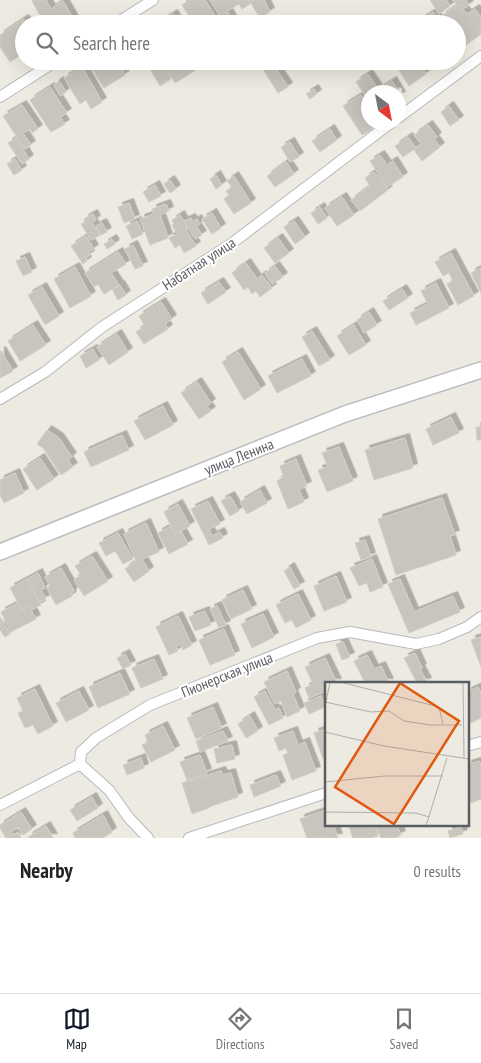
<!DOCTYPE html>
<meta charset="utf-8">
<style>
:root{--surface:#fff;--page:#f6f6f6;--text:#222;--muted:#767676;--line:#e0e0e0;--accent:#111827}
body{margin:0;font-family:"PT Sans Narrow",sans-serif;background:var(--page);color:var(--text)}
.compass{position:absolute;left:361px;top:85px;width:45px;height:45px;border-radius:50%;background:var(--surface);box-shadow:0 5px 20px #0002;rotate:148deg}
.list{margin:0;padding:0;list-style:none}
h2{display:flex;justify-content:space-between;align-items:center;height:65px;margin:0;padding:0 20px;font-size:21px}
h2 small{font-size:16px;font-weight:400;color:var(--muted)}
.icon{flex:none;width:28px;height:28px;fill:none;stroke:currentColor;stroke-width:2;stroke-linecap:round;stroke-linejoin:round}
.map{position:relative;flex:none;width:481px;height:838px;overflow:hidden}
.search{position:absolute;background:var(--surface);box-shadow:0 5px 20px #0002;left:15px;right:15px;top:15px;height:55px;display:flex;align-items:center;gap:12px;box-sizing:border-box;padding:0 18px;border-radius:28px;color:var(--muted);font-size:19px}
.sheet{height:155px;background:var(--surface)}
nav{display:flex;justify-content:space-around;align-items:center;box-sizing:border-box;height:70px;border-top:1px solid var(--line);background:var(--surface);font-size:14px;color:var(--muted)}
nav a{display:grid;justify-items:center;gap:2px}
nav .on{color:var(--accent)}
.map>svg:first-child{display:block}
</style>
<div class="map">
<svg width="481" height="838" viewBox="0 0 481 838">
<defs>
<filter id="shadow"><feDropShadow dx="4.5" dy="-4.5" stdDeviation="0" flood-color="#0004"/></filter>
</defs>
<rect width="100%" height="100%" fill="#edebe1"/>
<path fill="#c8c5be" stroke="#d2cec0" filter="url(#shadow)" d="M33,0H46L51,9L63,1L74,20L67,24H45L32,1Z
M190,0H205L220,24H205L202,19L194,24L182,5Z
M210,0H248L250,4L242,9L239,4L227,11L235,24H225Z
M249,0H264L270,12L260,18Z
M430,0H446L450,6L439,14Z
M453,0H466L469,5L463,9L467,14L475,9L481,17V34L465,46L457,36V24H448L442,16L457,5Z
M433,12L441,24H421L419,21Z
M173,14L179,24H157Z
M24,19L28,24H24V53L10,62L0,47V35Z
M94,61H116L125,75L104,88L89,64Z
M133,61H151L138,70Z
M151,61H160L171,79L160,86L147,64Z
M180,61H198L196,63L199,68L175,83L168,71L181,63Z
M233,61H247L245,63L246,65L239,70Z
M258,61H271L288,87L278,93Z
M393,61H401L407,70L418,62L426,74L409,86Z
M82,67L102,102L91,109L86,100L80,104L64,78Z
M368,74L378,89L372,92H368V95L366,97L356,82Z
M59,81L66,92L60,96L54,85Z
M392,81L401,96L398,97V92H375Z
M50,87L67,113L60,117L65,124L51,132L30,100Z
M314,89L317,94L310,99L306,94Z
M361,95L368,106V119L366,121L372,129L362,135L343,106Z
M22,105L38,129L32,133L30,129L23,133L31,145L25,149L3,116Z
M449,106L459,120L450,126L441,112Z
M428,125L437,137L434,139L440,147L422,161L414,150L421,144L414,135Z
M330,129L337,140L320,152L312,141Z
M408,137L416,148L403,157L395,146Z
M16,138L29,159L22,164L8,143Z
M290,142L299,157L290,162L281,147Z
M380,155L387,165L393,161L403,177L387,187L370,161Z
M15,159L22,170L14,175L7,164Z
M286,162L294,174L275,187L267,176Z
M374,172L388,190L360,211L351,200L370,186L365,178Z
M216,175L222,185L216,189L210,179Z
M234,176L251,203L234,214L224,199L229,195L226,191L232,187L227,181Z
M170,180L176,189L170,193L164,184Z
M155,185L161,196L149,202L143,192Z
M342,197L354,215L337,226L325,208Z
M129,203L135,219L124,223L118,207Z
M166,204L169,211L160,215L168,238L150,245L140,219L154,214L152,209Z
M320,207L327,218L318,224L311,213Z
M212,213L221,228L212,234L202,219Z
M93,214L96,220L92,222L100,235L91,240L81,224L85,222L84,219Z
M180,215L188,229L186,230L196,246L184,253L180,245L175,248L169,238L177,234L172,225L174,224L172,220Z
M191,218L193,222L197,219L200,224L196,226L202,235L195,239L184,221Z
M137,221L143,234L132,239L126,226Z
M294,221L305,237L295,244L284,227Z
M102,223L107,232L101,235L96,226Z
M86,236L94,249L89,252L90,255L85,258L87,261L83,264L71,246Z
M278,238L289,253L275,263L264,248Z
M112,239L115,244L107,249L104,244Z
M133,245L143,266L135,269L125,249Z
M118,252L126,264L111,273L119,285L104,294L98,284L94,287L85,273Z
M451,253L474,296L458,305L447,284L453,281L449,273L443,276L435,262Z
M25,257L32,272L23,276L16,261Z
M246,263L257,279L262,275L272,288L260,297L256,291L252,294L248,287L244,290L232,273Z
M275,266L283,277L272,284L265,273Z
M75,267L91,296L70,308L54,279Z
M481,268V293L471,273Z
M219,282L226,292L208,304L201,293Z
M436,283L449,308L416,325L410,313L428,304L421,291Z
M120,285L126,295L118,300L112,289Z
M42,287L59,316L45,325L28,295Z
M402,289L408,298L389,310L383,301Z
M161,302L172,319L165,324L168,329L144,344L136,332L145,326L139,316Z
M369,312L377,325L364,333L357,320Z
M33,325L46,345L20,361L8,341Z
M354,325L366,345L349,355L337,336Z
M312,331L330,360L319,366L302,337Z
M117,334L128,352L109,365L97,347Z
M93,349L99,360L86,368L80,356Z
M0,351H1L13,371L0,378Z
M238,352L261,389L244,400L222,362Z
M302,359L311,376L277,393L268,376Z
M197,382L211,403L207,406L211,411L199,419L181,393Z
M163,406L173,425L145,440L134,421Z
M451,417L459,433L433,445L426,429Z
M476,427H481V440H477Z
M47,430L59,438L72,457L68,460L73,467L61,475L43,448L37,444Z
M122,435L129,450L91,467L84,452Z
M405,438L413,468L374,480L365,450Z
M339,447L353,481L327,492L318,470L328,467L322,453Z
M40,458L54,479L37,490L23,469Z
M296,459L307,486L299,489L304,502L288,509L277,481L284,477L280,466Z
M15,473L24,493L4,503L0,495V480Z
M260,490L267,503L247,514L240,502Z
M230,496L239,511L230,516L221,501Z
M442,498L455,535L450,536L456,555L396,575L378,519Z
M208,501L220,524L209,529L212,536L220,532L223,538L209,545L191,509Z
M178,504L190,526L175,534L164,512Z
M146,523L159,552L142,559L149,571L134,582L125,569L136,561L124,534Z
M171,526L175,534L181,531L188,544L169,554L158,533Z
M118,533L133,559L123,564L115,551L106,556L99,543Z
M365,540L371,557L361,560L355,543Z
M92,556L108,581L84,596L74,580L81,575L75,566Z
M372,559L383,587L370,592L367,583L359,586L350,568Z
M290,567L300,586L294,589L284,571Z
M61,568L74,591L71,593L72,596L56,605L47,588L50,586L45,577Z
M38,573L45,588L41,590L46,599L39,602L27,579Z
M336,576L347,602L324,611L314,586Z
M27,579L41,605L33,609L30,605L22,610L10,588Z
M400,579L414,612L453,596L460,612L409,633L388,584Z
M243,590L252,609L231,619L222,600Z
M298,594L311,620L296,628L292,620L285,623L276,605Z
M18,603L22,610L30,605L33,609L31,610L36,619L11,632L1,612Z
M217,606L226,625L219,628L210,609Z
M205,611L211,625L195,631L189,617Z
M263,614L274,637L252,648L241,624Z
M178,616L192,645L183,650L181,644L176,647L178,651L169,655L156,627Z
M0,617L10,634L5,637L0,630Z
M224,629L235,655L210,665L199,640Z
M481,637V667L471,640Z
M343,642L350,657L342,660L336,644Z
M415,653L422,668L420,669L427,682L425,683H417L404,658Z
M125,654L131,665L123,669L117,658Z
M367,655L374,669L381,666L389,683H365L354,661Z
M325,658L337,683H326V691L309,698L305,688L313,684L305,667Z
M154,659L163,679L141,688L132,668Z
M287,671L296,692L293,694L300,711L287,717L281,701L275,704L264,682Z
M120,673L130,694L98,708L89,687Z
M478,687L481,693V718L467,725V692Z
M35,689L53,726L38,734L33,725L25,728L18,713L23,711L17,698Z
M79,691L89,710L66,722L56,703Z
M265,691L275,710L279,708L283,718L269,725L254,697Z
M321,696L325,707L309,714L304,703Z
M213,707L222,728L196,739L187,718Z
M250,716L258,731L246,738L238,724Z
M163,726L175,750L151,762L142,745L148,742L145,735Z
M326,729V758L323,759L314,733Z
M223,731L228,741L200,752L196,741Z
M293,731L298,745L305,742L316,771L292,780L283,755L288,753L286,748L279,751L274,738Z
M232,745L235,759L217,763L214,749Z
M200,755L207,773L187,780L180,762Z
M141,758L144,768L127,775L123,765Z
M479,761L481,765V799L471,803L467,792V765Z
M221,771L223,775L231,773L238,797L209,807V808L192,814L182,783Z
M276,775L281,786L254,797L250,785Z
M92,797L98,808L77,821L70,810Z
M326,810V824H333L338,838H307L300,819Z
M21,812L32,829L23,835L18,827L11,832L13,835L18,832L21,838H6L0,828V825Z
M103,815L112,832L103,838H75L73,833Z
M348,824H374L378,836L370,838H353Z
M375,824H396L401,835L395,838H381Z
M46,826L53,838H29L28,837Z
M461,827L463,834L450,838L448,831Z"/>
<g fill="none" stroke-linecap="round" stroke-linejoin="round">
<g stroke="#b7b9be" stroke-width="12">
<path id="street" d="M115,24L153,0
M0,97L56,61
M398,118L481,56
M0,399L45,372L102,327L231,244L392,122
M467,746L481,742
M80,764L109,790L129,818L148,838
M0,805L80,764L81,752L96,738L150,705L317,638L350,632L416,644L439,639L467,627L481,617
M189,838L326,793"/>
</g>
<g stroke="#b7bac0" stroke-width="18">
<path id="secondary" d="M0,552L345,414L481,370"/>
</g>
<use href="#street" stroke="#fff" stroke-width="10"/>
<use href="#secondary" stroke="#fff" stroke-width="15"/>
</g>
<g text-anchor="middle" stroke-width="4" stroke-linejoin="round" paint-order="stroke">
<g font-size="15" fill="#5a5d63" stroke="#fff">
<text transform="translate(199 264) rotate(-33)" y="5">Набатная улица</text>
<text transform="translate(239 457) rotate(-22)" y="5">улица Ленина</text>
<text transform="translate(227 675) rotate(-22)" y="5">Пионерская улица</text>
</g>
</g>
<g transform="translate(325 682)">
<rect width="144" height="144" fill="#edebe1"/>
<path fill="none" stroke="#aeaeab" stroke-width="1" d="M15,0L114,25L118,42M138,0L139,76M0,20L46,30L64,29L79,39L105,43H137M1,20L5,0M0,50L59,64L144,77M0,100L60,94H118M0,130L91,131L104,135M101,144L122,76"/>
<path fill="#e15910" fill-opacity="0.15" stroke="#e15910" stroke-width="2.5" d="M75,1L134,39L69,142L10,105Z"/>
<rect width="144" height="144" fill="none" stroke="#5a5d63" stroke-width="2.5"/>
</g>
</svg>
<svg class="compass" viewBox="-18 -18 36 36"><path d="M0-13l5 13h-10z" fill="#e53935"/><path d="M0 13l5-13h-10z" fill="#767676"/></svg>
<div class="search"><svg class="icon" aria-label="search" viewBox="0 0 24 24"><circle cx="10" cy="10" r="6"/><path d="M15 15l6 6"/></svg>Search here</div>
</div>
<section class="sheet">
<h2>Nearby<small>0 results</small></h2>
<ul class="list">
</ul>
</section>
<nav>
<a class="on"><svg class="icon" aria-label="map" viewBox="0 0 24 24"><path d="M3 6l6-2 6 2 6-2v14l-6 2-6-2-6 2zM9 4v14M15 6v14"/></svg>Map</a>
<a><svg class="icon" aria-label="directions" viewBox="0 0 24 24"><path d="M12 3l9 9-9 9-9-9zM9 14v-3h6M13 9l2 2-2 2"/></svg>Directions</a>
<a><svg class="icon" aria-label="saved" viewBox="0 0 24 24"><path d="M7 4h10v16l-5-4-5 4z"/></svg>Saved</a>
</nav>
